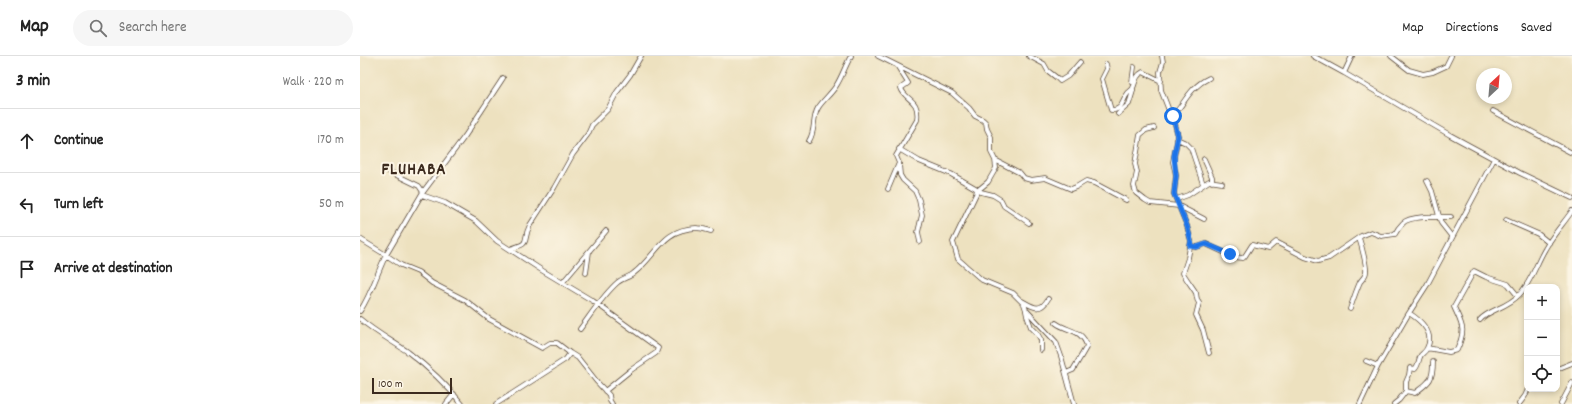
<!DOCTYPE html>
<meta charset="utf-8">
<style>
:root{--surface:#fff;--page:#f6f6f6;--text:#222;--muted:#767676;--line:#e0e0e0}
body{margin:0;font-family:Dekko,sans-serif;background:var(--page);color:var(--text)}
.controls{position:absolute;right:12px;bottom:12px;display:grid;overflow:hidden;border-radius:8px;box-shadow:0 2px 6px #0003}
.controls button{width:36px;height:36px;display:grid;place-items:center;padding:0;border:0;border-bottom:1px solid var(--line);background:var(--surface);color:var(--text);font:20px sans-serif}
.compass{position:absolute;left:1116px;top:12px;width:36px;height:36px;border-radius:50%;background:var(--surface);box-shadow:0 2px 6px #0003;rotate:26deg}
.scale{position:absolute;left:12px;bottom:10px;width:80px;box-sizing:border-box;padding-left:4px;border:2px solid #3b2a1e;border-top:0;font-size:11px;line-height:14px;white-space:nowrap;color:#3b2a1e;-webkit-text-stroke:3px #fcf5e5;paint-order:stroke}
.stop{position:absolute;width:12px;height:12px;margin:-9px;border:3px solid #1a73e8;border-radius:50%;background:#fff}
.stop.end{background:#1a73e8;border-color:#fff;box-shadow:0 1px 4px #0008}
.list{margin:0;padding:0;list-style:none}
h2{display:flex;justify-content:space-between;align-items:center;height:52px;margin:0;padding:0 16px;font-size:17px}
h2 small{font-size:13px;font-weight:400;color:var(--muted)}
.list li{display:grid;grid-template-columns:26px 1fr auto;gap:12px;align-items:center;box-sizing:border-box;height:64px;padding:0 16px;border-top:1px solid var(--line)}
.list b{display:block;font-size:15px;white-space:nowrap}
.list em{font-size:13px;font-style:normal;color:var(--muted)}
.icon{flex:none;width:22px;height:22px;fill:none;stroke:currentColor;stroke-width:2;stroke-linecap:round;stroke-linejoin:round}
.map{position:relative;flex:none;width:1212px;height:348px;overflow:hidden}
header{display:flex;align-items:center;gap:24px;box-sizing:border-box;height:56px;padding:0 20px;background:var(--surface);border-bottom:1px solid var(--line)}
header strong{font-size:19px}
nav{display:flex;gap:22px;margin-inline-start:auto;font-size:14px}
.search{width:280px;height:36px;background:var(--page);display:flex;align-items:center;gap:10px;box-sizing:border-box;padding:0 14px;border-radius:22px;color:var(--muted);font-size:15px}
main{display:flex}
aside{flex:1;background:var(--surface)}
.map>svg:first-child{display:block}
</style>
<header>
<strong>Map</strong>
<div class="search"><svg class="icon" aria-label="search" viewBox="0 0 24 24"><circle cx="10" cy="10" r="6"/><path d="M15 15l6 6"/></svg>Search here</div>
<nav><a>Map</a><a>Directions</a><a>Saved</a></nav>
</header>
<main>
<aside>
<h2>3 min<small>Walk · 220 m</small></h2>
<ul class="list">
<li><svg class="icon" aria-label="ahead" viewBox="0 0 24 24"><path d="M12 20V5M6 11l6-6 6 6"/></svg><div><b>Continue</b></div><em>170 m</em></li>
<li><svg class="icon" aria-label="left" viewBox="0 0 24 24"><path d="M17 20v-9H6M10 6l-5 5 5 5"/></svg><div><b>Turn left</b></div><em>50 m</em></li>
<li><svg class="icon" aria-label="arrive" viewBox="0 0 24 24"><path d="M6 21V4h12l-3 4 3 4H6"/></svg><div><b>Arrive at destination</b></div></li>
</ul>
</aside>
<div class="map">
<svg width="1212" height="348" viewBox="0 0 1212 348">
<rect width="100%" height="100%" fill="#fcf5e5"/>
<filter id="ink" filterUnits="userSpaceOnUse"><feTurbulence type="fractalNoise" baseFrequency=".025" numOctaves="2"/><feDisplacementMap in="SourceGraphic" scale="8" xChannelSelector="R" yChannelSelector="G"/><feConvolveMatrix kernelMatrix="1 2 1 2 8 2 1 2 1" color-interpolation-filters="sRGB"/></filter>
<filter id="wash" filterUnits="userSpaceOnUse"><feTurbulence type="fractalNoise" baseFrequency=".012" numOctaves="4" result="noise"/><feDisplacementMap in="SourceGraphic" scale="16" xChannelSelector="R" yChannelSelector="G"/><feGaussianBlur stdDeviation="0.9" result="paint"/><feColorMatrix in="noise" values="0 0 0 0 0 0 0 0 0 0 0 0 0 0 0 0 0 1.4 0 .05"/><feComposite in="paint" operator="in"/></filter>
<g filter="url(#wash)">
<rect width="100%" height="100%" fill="#ede1bf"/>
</g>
<g filter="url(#ink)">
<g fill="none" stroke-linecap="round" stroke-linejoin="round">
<g stroke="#564536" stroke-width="5.5">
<path id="minor" d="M518,0L592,37L609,52L615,60L623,64L626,67L627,73L631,81V96L635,104L636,112L628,126L617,135
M669,0L684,8L688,15L697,22L700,25L708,20L720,6
M802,0L803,6L800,16L801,34L808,52L813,60L818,80L813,106L816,119L814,138L827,170L831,185L828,202L823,217C826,223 834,233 836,237C837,241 836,244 839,247L836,259L843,274L849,297
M953,0L984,17L992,0
M1031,0L1049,14L1063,18L1073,16L1086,10L1091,0
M746,8L747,13L742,23L751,54C763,55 762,44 768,37C769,36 773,33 773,32C776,26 775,20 783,16L801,25
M984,17L1090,79L1160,117L1212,142
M772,26L774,11
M1133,55L1212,97
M758,58L769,48L773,35V33
M813,60C826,45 830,31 849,22
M794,72L786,74L780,79L775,108L777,116L774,130L776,137L785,144L790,147L819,150L844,163
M817,83L826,87L831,92L843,128
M449,85C456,74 452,62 458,52C463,44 471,38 476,30C482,21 485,10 491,0
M539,93L559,105L591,118L617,133L616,138L593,186L598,203L622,224L653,237L664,248L666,254L696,286L701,300L714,348
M844,103L852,121V126
M635,104L660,117L664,122L671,124L685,122L711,133L716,131L726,125L734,127L766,144
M539,108L540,119L543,124L555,135L559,144L562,159L558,176L560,186
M28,115L59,130L63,136
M1067,125L1072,135L1081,167L1092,181
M528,133L539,107L536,100L557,64C560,42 545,45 541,32L548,27L538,11
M617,135L633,139L641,144L644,150L669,167
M62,139L85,147L116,165L137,185L183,215L233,245L298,292L296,297L271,314L245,335
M817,143L828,139L849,125L862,127
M1146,164L1178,178L1189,187
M0,183L26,199L63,136L105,80L143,22
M830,190L837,191L846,188L874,201L883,202L885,200L892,189L908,193L916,186L945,201L958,205L969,202L1001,180L1011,176L1021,180L1035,178C1037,174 1040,170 1043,167C1051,159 1079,161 1091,161
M150,193C173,186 161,187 170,169L194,132L213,98L228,78L232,69L248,53L257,36L270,19L281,0
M226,217L229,196
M203,226L246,175
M662,245C673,251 680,257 688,243
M990,253C993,244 996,235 1000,226C1002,223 1006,220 1006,216C1007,210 1001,188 999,182
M0,255C12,237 17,217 26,199L41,209L58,216L72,227L105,244L129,263L182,292L190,287H197L210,297L206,303L136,348
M666,255L667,260L671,271L677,277L681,284V294
M0,263C15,276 32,285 48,296C69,312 86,328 102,348
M1120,264C1128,254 1147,252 1159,239C1171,227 1176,208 1185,193C1192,180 1203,168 1212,155
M696,267C708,276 722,273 727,290L713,314L706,317
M220,273C232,257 243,239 258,226C263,222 270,221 274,217C297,199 302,173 336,172C341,172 347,174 351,175
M1067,292L1089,296L1097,294C1106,273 1103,271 1094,251L1114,215L1126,221L1148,228L1158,240
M210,297L218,302L237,326L249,339L250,345L252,348
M1006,305L1018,310
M1197,313L1212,307
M1046,335L1055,337C1069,326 1073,325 1073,306
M86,348L94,338
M1000,348L1018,310L1049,257L1067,229L1134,103
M1034,348L1039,344L1046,335V326L1049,319L1050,312L1055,313C1059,309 1058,304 1061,299C1063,297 1066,295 1067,292C1075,277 1060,264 1049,257
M1159,348L1165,340L1168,333
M1201,348L1212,327"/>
</g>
<use href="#minor" stroke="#fff" stroke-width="4"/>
</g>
</g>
<g fill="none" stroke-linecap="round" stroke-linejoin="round" filter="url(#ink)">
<path stroke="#1a73e8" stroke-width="5" d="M813,60L818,80L814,100L816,120L814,138L827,170L831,185L830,190L837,191L846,188L870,198"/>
</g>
<g text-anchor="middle" stroke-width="4" stroke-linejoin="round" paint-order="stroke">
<g font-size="17" font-weight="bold" letter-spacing="1" fill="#3b2a1e" stroke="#fcf5e5">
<text x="54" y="118">FLUHABA</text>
</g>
</g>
</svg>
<div class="controls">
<button>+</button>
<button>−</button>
<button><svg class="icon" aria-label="locate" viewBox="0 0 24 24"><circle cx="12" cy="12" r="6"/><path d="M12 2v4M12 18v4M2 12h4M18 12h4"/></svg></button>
</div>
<svg class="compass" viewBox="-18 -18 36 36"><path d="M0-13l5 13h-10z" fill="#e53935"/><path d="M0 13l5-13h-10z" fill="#767676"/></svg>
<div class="scale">100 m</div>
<div class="stop" style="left:813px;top:60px"></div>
<div class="stop end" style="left:870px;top:198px"></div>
</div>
</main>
